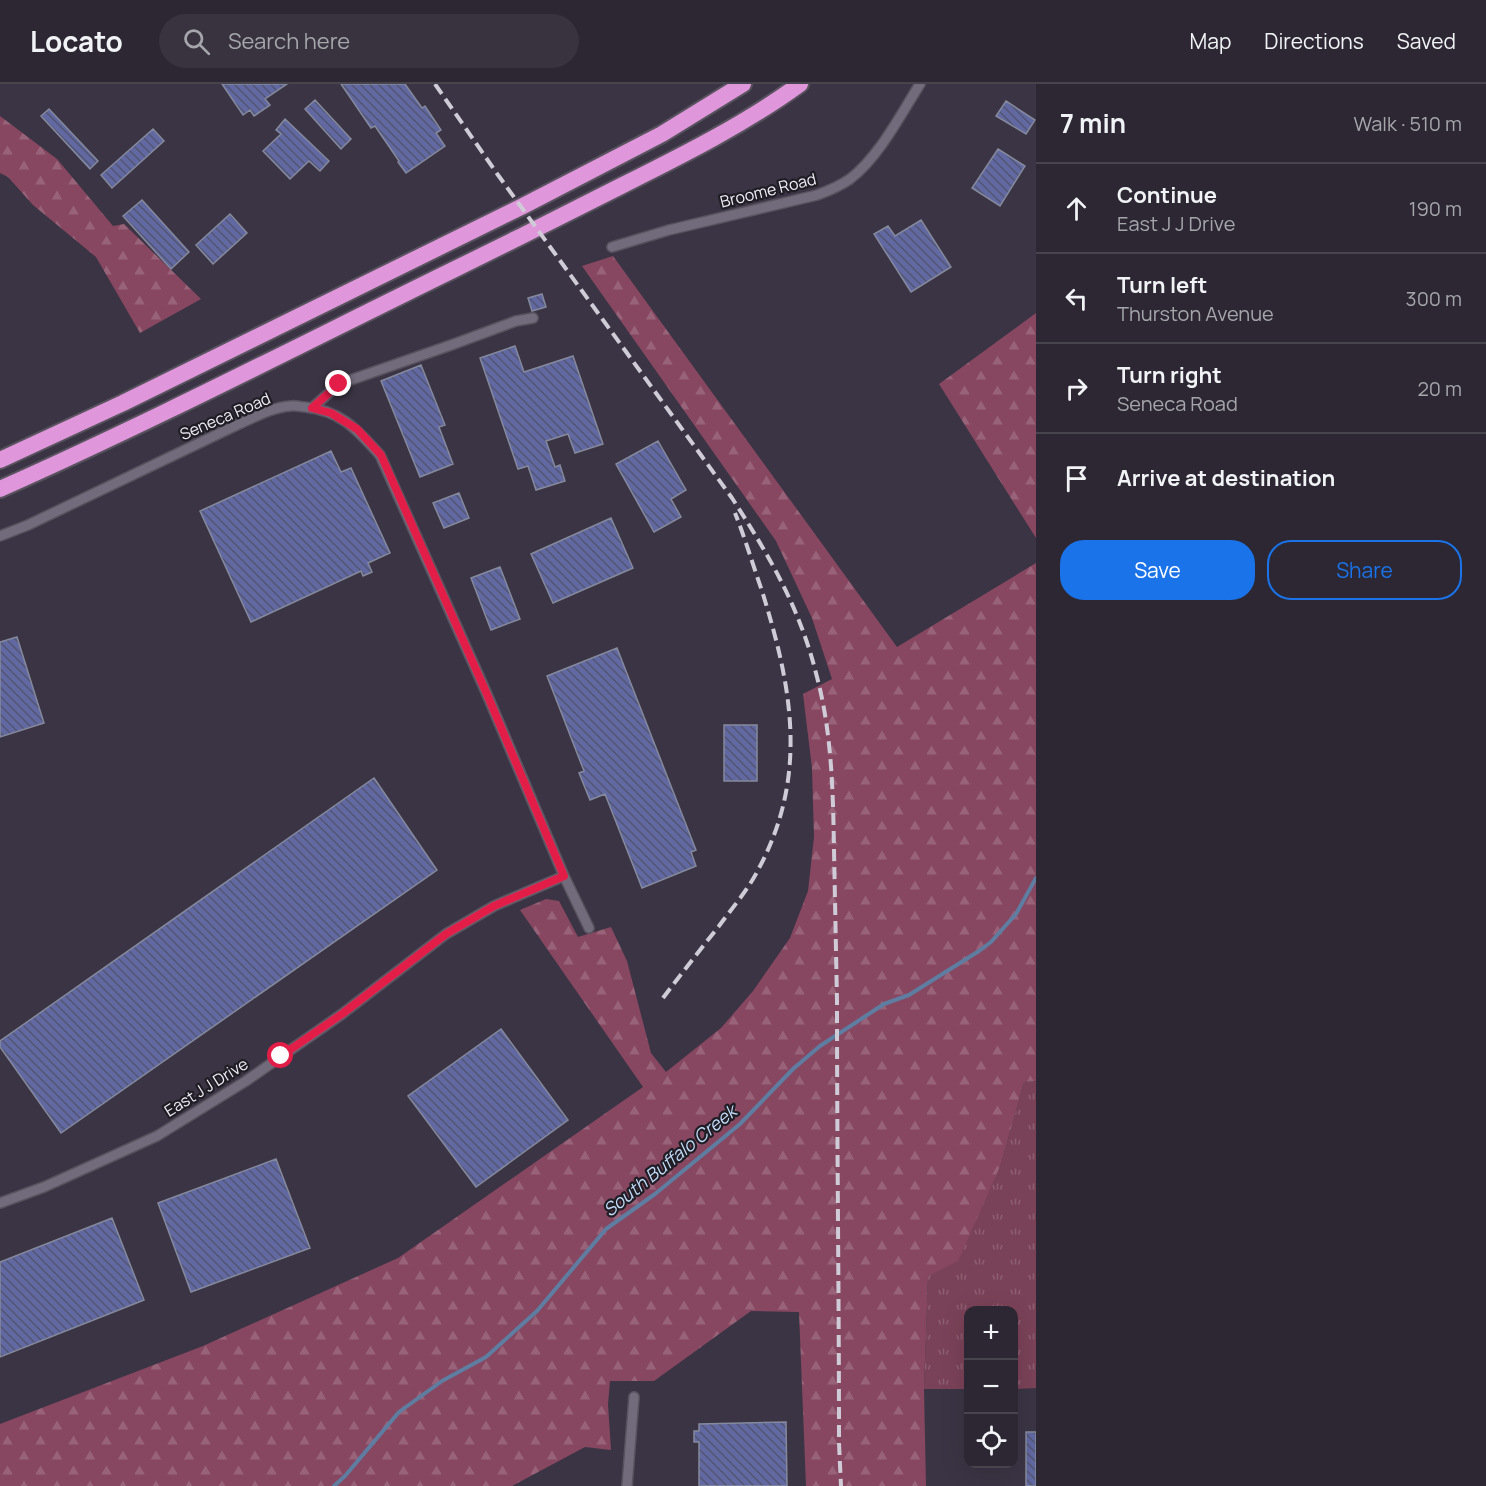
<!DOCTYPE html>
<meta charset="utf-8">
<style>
:root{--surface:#2c2733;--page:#38333f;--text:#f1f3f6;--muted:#a6a5ac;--line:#48444e;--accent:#1a73e8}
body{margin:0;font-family:Manrope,sans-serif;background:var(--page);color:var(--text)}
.controls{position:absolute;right:18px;bottom:18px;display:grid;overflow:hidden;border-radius:12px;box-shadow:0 6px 24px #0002}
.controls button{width:54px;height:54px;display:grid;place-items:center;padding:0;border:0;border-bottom:2px solid var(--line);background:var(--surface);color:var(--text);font:30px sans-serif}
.stop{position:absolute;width:18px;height:18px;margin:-14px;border:4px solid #e11d48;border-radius:50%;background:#fff}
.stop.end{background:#e11d48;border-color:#fff;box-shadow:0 2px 6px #0008}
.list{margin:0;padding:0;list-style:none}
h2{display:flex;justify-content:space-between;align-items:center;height:78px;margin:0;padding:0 24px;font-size:26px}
h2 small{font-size:20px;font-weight:400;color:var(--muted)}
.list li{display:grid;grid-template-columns:39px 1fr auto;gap:18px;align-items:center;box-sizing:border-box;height:90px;padding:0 24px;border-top:2px solid var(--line)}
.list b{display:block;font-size:22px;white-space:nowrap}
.list p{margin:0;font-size:20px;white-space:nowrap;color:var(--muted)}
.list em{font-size:20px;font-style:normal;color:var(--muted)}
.actions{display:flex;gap:12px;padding:18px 24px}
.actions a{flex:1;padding:14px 0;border:2px solid var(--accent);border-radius:24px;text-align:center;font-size:21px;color:var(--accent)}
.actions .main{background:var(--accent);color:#fff}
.icon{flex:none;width:33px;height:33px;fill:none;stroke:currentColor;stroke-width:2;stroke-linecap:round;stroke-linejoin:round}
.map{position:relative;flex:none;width:1036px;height:1402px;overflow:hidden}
header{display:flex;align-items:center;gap:36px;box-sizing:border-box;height:84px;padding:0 30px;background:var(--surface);border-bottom:2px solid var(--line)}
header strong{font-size:28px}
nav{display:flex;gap:33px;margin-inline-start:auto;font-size:21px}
.search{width:420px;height:54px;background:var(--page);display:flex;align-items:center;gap:15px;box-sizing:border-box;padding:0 21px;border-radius:33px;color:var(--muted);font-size:22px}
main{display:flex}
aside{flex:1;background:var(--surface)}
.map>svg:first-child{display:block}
</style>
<header>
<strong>Locato</strong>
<div class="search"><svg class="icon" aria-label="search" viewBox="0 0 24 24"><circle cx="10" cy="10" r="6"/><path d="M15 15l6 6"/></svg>Search here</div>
<nav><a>Map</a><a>Directions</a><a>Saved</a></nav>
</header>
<main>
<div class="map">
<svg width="1036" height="1402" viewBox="0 0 1036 1402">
<defs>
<pattern id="grass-tufts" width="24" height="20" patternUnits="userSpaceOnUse" patternTransform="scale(1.5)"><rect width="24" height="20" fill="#7a4258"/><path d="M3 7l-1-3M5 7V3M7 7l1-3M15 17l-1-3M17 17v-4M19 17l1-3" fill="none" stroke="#8d5d71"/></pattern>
<pattern id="forest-firs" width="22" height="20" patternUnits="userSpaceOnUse" patternTransform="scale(1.5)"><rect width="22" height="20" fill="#874761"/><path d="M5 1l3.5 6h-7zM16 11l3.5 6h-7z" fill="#986278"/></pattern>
<pattern id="building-back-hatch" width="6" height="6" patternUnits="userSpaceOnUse" patternTransform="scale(1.5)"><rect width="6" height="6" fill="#6168a2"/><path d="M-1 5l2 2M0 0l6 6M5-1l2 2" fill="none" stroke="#535672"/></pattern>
</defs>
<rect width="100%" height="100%" fill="#3b3444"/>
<path fill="url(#grass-tufts)" d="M1036,997V1304L1014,1305V1226H968V1305H924L928,1192L1001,1080L1024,998Z"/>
<path fill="url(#forest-firs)" d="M0,32L57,75L113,142L124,140L201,215L140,249L96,173L33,121L8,93L0,89Z
M613,172L897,563L1036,479V997L1024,998L1001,1080L958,1177L928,1192L924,1305L926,1402H806L799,1228L751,1227L654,1297H610L608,1320L611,1366L585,1363L512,1402H0V1340L203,1262L398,1174L643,1003L520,826L546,815L559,817L578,853L611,843L627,877L651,969L666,988L721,944L753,907L790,854L808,807L814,753L812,684L803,610L832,595L812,534L776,457L582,182Z
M1036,229V454L939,300Z"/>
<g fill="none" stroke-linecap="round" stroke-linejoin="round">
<path stroke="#5e7da1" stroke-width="4" d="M334,1402L345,1392L399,1328L442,1297L486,1273L537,1227L606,1145L655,1110L740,1040L793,985L820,962L884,920L909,911L979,867L991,858L1016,830L1036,794"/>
</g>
<path fill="url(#building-back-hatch)" stroke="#85899c" stroke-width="1.5" d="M222,0H287L265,15L270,21L254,32L250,26L243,31Z
M341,0H405L422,24L425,22L441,46L436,49L445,62L406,89L398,78L399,77L375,42L371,44Z
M315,16L351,55L341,65L305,25Z
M1006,17L1035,36L1026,50L996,32Z
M49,25L98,77L90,85L41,32Z
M285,35L329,77L320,87L309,77L290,95L263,67L281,50L276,46Z
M153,45L164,57L112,104L101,91Z
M998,65L1025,82L1000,122L972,104Z
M142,116L189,168L171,185L123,132Z
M230,130L247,149L213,180L196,161Z
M921,136L951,183L911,208L874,150L888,142L895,152Z
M542,210L546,223L532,227L528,214Z
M515,262L524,288L573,272L603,360L575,369L568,350L546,357L555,383L560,381L565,397L536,406L528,382L518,385L480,274Z
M421,281L445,341L439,343L453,380L420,393L381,297Z
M658,357L686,406L671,415L681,433L654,448L616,380Z
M331,367L341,388L351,384L390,469L368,479L372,488L363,492L361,487L251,538L200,427Z
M459,409L469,434L444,444L433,419Z
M611,434L633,484L553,519L531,470Z
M500,483L520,535L491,546L471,494Z
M17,553L44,639L0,653V558Z
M617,564L696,766L691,768L696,782L642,804L605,710L590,716L579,689L584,687L547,592Z
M724,641H757V697H724Z
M374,694L437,786L61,1049L0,963V957Z
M501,945L568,1036L476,1103L408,1012Z
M276,1075L310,1164L191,1208L158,1119Z
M112,1134L144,1216L0,1273V1178Z
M786,1338L787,1402H699V1358H694V1347H699V1340Z
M1026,1348H1036V1402H1026Z"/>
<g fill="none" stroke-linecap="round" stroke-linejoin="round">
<g stroke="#58525f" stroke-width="12">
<path id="street" d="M612,163L669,146L817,111C828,107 840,102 850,95C879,73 901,30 920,0
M312,324L339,300L454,260L516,237L533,234
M0,452L28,441L239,340C255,333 273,323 291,322C295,321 301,323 305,323C342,327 357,346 380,371L486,608L564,792L589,844
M0,1119L44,1103L157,1052L246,997L342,930L446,850L494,822L564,792
M627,1402L634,1313"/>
</g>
<g stroke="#58525f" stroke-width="20">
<path id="highway" d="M0,376L123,319L523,122L662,50L743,0
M0,405C153,337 302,260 453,186C510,158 566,130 623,101C683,71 745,40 800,0"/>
</g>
<use href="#street" stroke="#726b7c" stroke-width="9"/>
<use href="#highway" stroke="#e096da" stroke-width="16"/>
<path stroke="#d0ccd7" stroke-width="4" stroke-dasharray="12 6" stroke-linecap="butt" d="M435,0L498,91L732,414C770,473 800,524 817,593C832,650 833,708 834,766C835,817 836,867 837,917C837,1064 839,1212 839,1359L841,1402
M663,914C681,890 700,866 719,842C732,824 748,806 758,786C809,692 792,603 762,507C753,481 745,454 735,429"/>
</g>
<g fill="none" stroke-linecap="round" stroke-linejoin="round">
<path stroke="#e11d48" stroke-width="8" d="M281,972L342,930L446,850L494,822L564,792L486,608L381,371L357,345L331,329L312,324L339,300"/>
</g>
<g text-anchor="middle" stroke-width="4.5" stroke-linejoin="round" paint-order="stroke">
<g font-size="16" fill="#f0ecf6" stroke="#201d25">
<text transform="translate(768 106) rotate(-14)" y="6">Broome Road</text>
<text transform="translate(225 332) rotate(-23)" y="6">Seneca Road</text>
<text transform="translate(206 1003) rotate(-32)" y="6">East J J Drive</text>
</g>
<g font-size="18" font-style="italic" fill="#c1dbf8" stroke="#201d25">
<text transform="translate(670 1077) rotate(-39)" y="6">South Buffalo Creek</text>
</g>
</g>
</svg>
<div class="controls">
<button>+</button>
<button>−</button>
<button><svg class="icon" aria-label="locate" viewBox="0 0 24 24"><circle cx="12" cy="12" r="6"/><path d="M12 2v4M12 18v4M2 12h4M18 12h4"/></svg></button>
</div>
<div class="stop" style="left:281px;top:972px"></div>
<div class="stop end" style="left:339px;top:300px"></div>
</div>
<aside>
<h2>7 min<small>Walk · 510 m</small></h2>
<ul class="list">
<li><svg class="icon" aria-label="ahead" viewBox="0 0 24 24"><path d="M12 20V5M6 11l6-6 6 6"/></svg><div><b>Continue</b><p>East J J Drive</p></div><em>190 m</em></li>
<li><svg class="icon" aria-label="left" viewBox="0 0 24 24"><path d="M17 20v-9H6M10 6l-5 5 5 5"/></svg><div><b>Turn left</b><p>Thurston Avenue</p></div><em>300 m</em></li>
<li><svg class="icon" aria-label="right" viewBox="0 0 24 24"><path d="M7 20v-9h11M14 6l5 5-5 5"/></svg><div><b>Turn right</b><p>Seneca Road</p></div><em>20 m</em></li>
<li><svg class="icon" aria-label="arrive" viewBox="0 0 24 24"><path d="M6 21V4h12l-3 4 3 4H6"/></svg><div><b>Arrive at destination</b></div></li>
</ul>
<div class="actions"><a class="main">Save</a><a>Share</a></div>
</aside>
</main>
